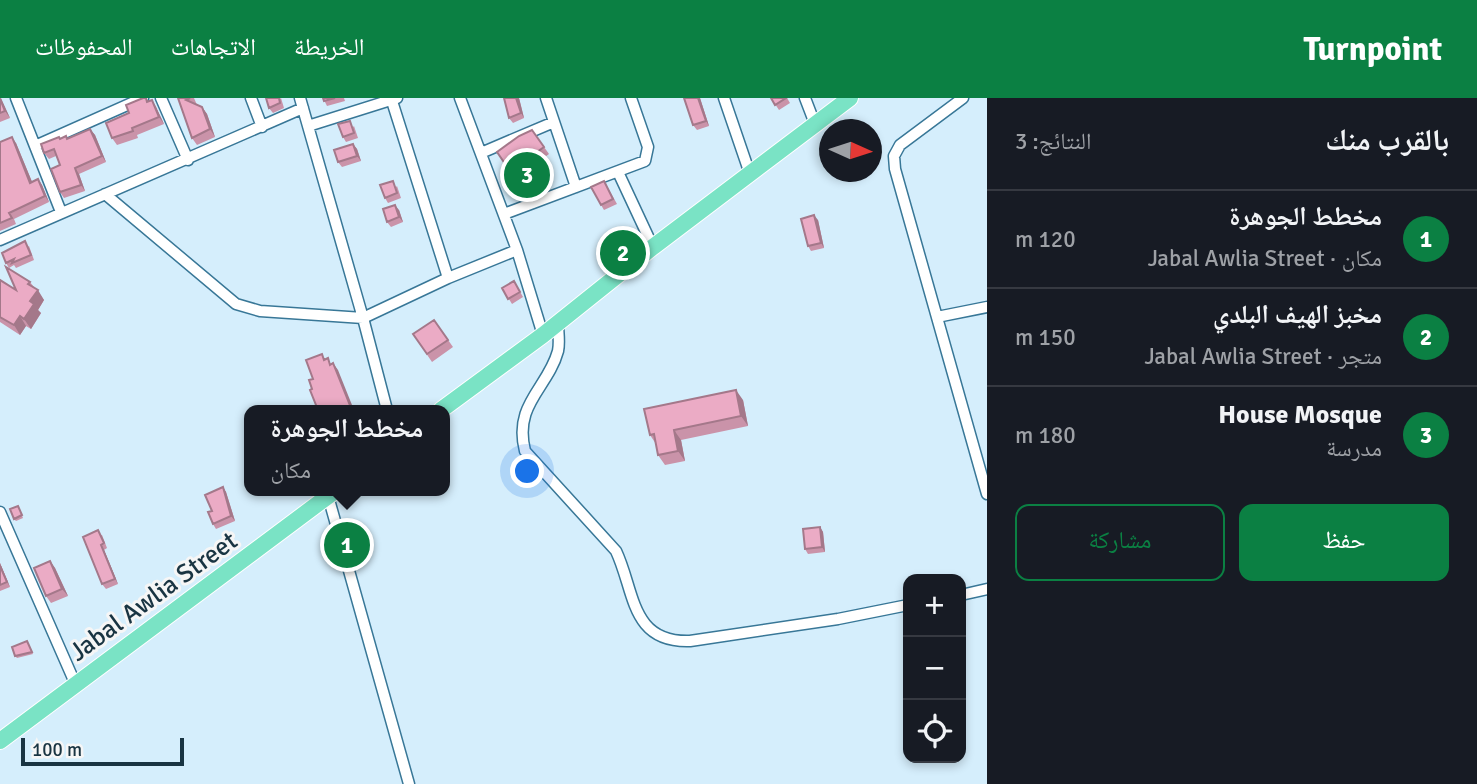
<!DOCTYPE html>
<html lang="ar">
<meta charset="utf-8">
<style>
:root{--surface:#171b24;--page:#20242c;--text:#f1f3f6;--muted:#9ea1a6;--line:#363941;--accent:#0b8043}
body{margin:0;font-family:Signika,"Noto Naskh Arabic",sans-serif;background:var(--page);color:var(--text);direction:rtl}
.controls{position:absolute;right:21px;bottom:21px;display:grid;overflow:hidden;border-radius:14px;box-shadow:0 4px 10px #0003}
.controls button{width:63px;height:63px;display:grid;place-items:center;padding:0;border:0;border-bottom:2px solid var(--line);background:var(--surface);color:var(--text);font:35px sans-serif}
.compass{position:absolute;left:819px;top:21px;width:63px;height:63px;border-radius:50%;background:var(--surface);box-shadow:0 4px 10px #0003;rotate:93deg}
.scale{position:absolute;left:21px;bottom:18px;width:163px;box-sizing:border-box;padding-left:7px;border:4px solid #193442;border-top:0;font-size:19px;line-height:24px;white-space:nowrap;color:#193442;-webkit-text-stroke:5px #f6f6f6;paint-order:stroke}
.you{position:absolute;left:528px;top:374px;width:24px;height:24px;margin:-18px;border:5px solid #fff;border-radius:50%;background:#1a73e8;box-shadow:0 0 0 10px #1a73e833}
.badge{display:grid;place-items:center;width:46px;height:46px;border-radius:50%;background:var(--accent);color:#fff;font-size:23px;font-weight:700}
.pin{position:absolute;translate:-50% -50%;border:4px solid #fff;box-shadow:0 2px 7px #0006}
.popup{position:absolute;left:244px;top:307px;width:206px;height:91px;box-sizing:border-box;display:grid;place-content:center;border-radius:14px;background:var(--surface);filter:drop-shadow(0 2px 5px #0005);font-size:23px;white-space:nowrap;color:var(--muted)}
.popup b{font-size:26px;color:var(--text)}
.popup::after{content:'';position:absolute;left:50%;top:100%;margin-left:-14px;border:14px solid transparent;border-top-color:var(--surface)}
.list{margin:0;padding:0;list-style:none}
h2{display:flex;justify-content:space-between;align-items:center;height:91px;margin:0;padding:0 28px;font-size:30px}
h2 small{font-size:23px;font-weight:400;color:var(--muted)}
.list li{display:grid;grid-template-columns:46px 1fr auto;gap:21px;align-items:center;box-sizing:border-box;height:98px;padding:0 28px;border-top:2px solid var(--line)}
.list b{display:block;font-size:26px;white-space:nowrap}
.list p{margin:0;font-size:23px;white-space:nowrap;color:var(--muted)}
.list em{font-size:23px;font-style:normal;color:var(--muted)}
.actions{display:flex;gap:14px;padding:21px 28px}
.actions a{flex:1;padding:16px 0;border:2px solid var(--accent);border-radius:14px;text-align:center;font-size:24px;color:var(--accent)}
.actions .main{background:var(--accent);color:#fff}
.icon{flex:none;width:38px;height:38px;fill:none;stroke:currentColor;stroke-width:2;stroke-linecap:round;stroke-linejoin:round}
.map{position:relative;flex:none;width:987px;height:686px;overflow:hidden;direction:ltr}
header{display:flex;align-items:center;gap:42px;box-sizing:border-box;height:98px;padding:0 35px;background:var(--accent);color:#fff}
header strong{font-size:33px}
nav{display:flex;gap:38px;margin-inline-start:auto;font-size:24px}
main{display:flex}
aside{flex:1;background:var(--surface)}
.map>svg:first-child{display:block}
</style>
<header>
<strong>Turnpoint</strong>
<nav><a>الخريطة</a><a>الاتجاهات</a><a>المحفوظات</a></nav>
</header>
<main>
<aside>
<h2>بالقرب منك<small>النتائج: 3</small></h2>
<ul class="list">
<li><span class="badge">1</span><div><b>مخطط الجوهرة</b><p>مكان · Jabal Awlia Street</p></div><em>120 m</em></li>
<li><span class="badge">2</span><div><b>مخبز الهيف البلدي</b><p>متجر · Jabal Awlia Street</p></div><em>150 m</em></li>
<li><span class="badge">3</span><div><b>House Mosque</b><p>مدرسة</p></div><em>180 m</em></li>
</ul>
<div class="actions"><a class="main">حفظ</a><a>مشاركة</a></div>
</aside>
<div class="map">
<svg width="987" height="686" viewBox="0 0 987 686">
<rect width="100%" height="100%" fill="#d5eefc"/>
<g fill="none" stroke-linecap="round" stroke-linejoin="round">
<g stroke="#387797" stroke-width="13">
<path id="minor" d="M16,0L61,114
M161,0L188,62
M251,0L262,29
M300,0L363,220L387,312
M391,0L448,180
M460,0L517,152L543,237
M546,0L576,89
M724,0L750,76
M805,0L815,26
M963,0L900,47L894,58L895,71L987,396
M308,28L397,0
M35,48L143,0
M481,55L554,24
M618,74L653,149
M105,96L236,206L260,213L363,220L448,180L517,152
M504,116L645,63L648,49L631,0
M0,142L303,10
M937,219L987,209
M558,226C558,234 560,244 558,253C548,290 513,306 525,353L616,453C635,493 630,545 690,543L838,521L908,507
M328,398L409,686
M0,414L75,585
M961,497L987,491"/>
</g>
<g stroke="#fff" stroke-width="18">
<path id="highway" d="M441,312L543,237L653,149L850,0
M0,643L335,393"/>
</g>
<use href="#minor" stroke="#fff" stroke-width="10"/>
<use href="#highway" stroke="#7ae3c5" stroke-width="16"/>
</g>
<path fill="#ca93a9" d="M0,0L10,20L0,24Z
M146,0L148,3L152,2L156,9L164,26L137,37L138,40L117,47L112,40L129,15Z
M178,0H194L197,7L202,9L207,16L215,39L197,47L192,40Z
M281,0L284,10L273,15L269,10Z
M323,0H344L345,3L327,8Z
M504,0H519L524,20L513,25L509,20Z
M700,0L709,28L697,32L693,27Z
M771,0H787L790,5L779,12Z
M354,28L358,40L346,44L343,39Z
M90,31L95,37L106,64L79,76L85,93L64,100L60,94V67L56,58L49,61L44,55L68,40Z
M532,32L549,56L515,80L497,54Z
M0,44L16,45L32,84L38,81L42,87L49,104L14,121L16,126L0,133Z
M353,46L357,51L361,63L342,69L338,64Z
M397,88L401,100L388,105L385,100Z
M607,88L617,106L604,112L601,107Z
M399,112L403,124L391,129L387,124Z
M818,122L824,150L811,153L808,148Z
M29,148L34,162L16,170L14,167L9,170L6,165Z
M0,182L16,192L30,184L44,202L38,212L41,215L31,231L26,228L20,237L0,224Z
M517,188L523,199L512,206L502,190Z
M434,222L453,249L432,264L413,236Z
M743,302L748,328L681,342L685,363L665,367L658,357L656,346L650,337Z
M223,389L226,394L235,423L216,431L213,426L212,413Z
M18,408L23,420L16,423L14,421Z
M820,429L823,434L825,454L808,456L805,451Z
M102,437L107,450L104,452L118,486L106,491L102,486L83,439Z
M50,463L55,470L68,498L51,505L46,498Z
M0,465L10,489L0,493Z
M27,543L33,556L17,560L15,558Z"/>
<path fill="#a4788a" d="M0,0H1L10,20L5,13Z
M516,0H519L524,20L521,15Z
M698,0H700L709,28L706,23Z
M152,2L156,9L164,26L159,19Z
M202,9L207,16L215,39L210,31Z
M90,31L95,37L106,64L102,58Z
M12,39L16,45L35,91L30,85Z
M353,46L357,51L361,63L357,58Z
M75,70L79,76L85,93L81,87Z
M38,81L42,87L49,104L45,98Z
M395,107L399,112L403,124L399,119Z
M814,117L818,122L824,150L821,145Z
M38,192L44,202L38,212L41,215L31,231L24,221L30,203Z
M20,218L26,228L20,237L14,227Z
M333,265L338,272L354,312L351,310Z
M736,292L743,302L748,328L741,318Z
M674,332L681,342L685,363L678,353Z
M223,389L226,394L235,423L231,418Z
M820,429L823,434L825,454L822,449Z
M101,447L104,452L118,486L115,481Z
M50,463L55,470L68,498L62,491Z
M0,465L10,489L7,484L0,468Z"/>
<path fill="#ebabc5" stroke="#a4788a" stroke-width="2" d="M143,0H146L147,4L152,2L159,19L132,30L133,33L112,40L106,25L129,15L126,7Z
M178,0H190L186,2L202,9L210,31L192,40Z
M266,0H279L280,5L269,10Z
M323,0H335L324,3Z
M504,0H516L521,15L509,20Z
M684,0H698L706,23L693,27Z
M771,0H786L775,7Z
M0,1L5,13L0,15Z
M350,23L354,35L343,39L338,26Z
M90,31L102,58L75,70L81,87L60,94L51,71L60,67L54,51L44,55L41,46L59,39L60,41L66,38L67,41Z
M532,32L544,49L510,73L497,54L519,38Z
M12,39L30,85L38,81L45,98L9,115L12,120L0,125V44Z
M353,46L357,58L338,64L334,52Z
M393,83L397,95L385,100L380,87Z
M604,83L613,101L601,107L591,89Z
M395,107L399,119L387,124L383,111Z
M814,117L821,145L808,148L801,121Z
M25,143L31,157L12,165L14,161L6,165L2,155Z
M6,169L30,184L28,186L38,192L30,203L34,206L24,221L20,218L14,227L0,219V182L16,192Z
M514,183L520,194L508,201L502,190Z
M434,222L448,242L427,256L413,236Z
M322,256L324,262L328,260L330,267L333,265L351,310L346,312H318L310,292L312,291L309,282L313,281L306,262Z
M736,292L741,318L674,332L678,353L658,357L654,336L650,337L644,311Z
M223,389L231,418L213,426L208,414L212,413L205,397Z
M18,408L22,417L14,421L10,411Z
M820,429L822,449L805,451L803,431Z
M98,432L104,445L101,447L115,481L102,486L83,439Z
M50,463L62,491L46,498L34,470Z
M0,468L7,484L0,487Z
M27,543L32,554L15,558L12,549Z"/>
<g text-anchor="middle" stroke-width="6" stroke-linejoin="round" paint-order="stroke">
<g font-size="26" fill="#193442" stroke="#f6f6f6">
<text transform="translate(153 498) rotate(-36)" y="9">Jabal Awlia Street</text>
</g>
</g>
</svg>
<div class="controls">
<button>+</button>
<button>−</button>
<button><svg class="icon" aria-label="locate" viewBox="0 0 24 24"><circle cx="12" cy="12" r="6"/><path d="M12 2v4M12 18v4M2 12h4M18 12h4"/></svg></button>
</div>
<svg class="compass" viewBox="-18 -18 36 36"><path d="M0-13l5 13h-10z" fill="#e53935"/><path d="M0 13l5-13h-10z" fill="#9ea1a6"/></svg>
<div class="scale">100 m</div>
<div class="you"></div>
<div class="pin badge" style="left:347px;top:447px">1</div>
<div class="popup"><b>مخطط الجوهرة</b>مكان</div>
<div class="pin badge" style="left:623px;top:155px">2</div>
<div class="pin badge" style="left:527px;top:77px">3</div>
</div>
</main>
